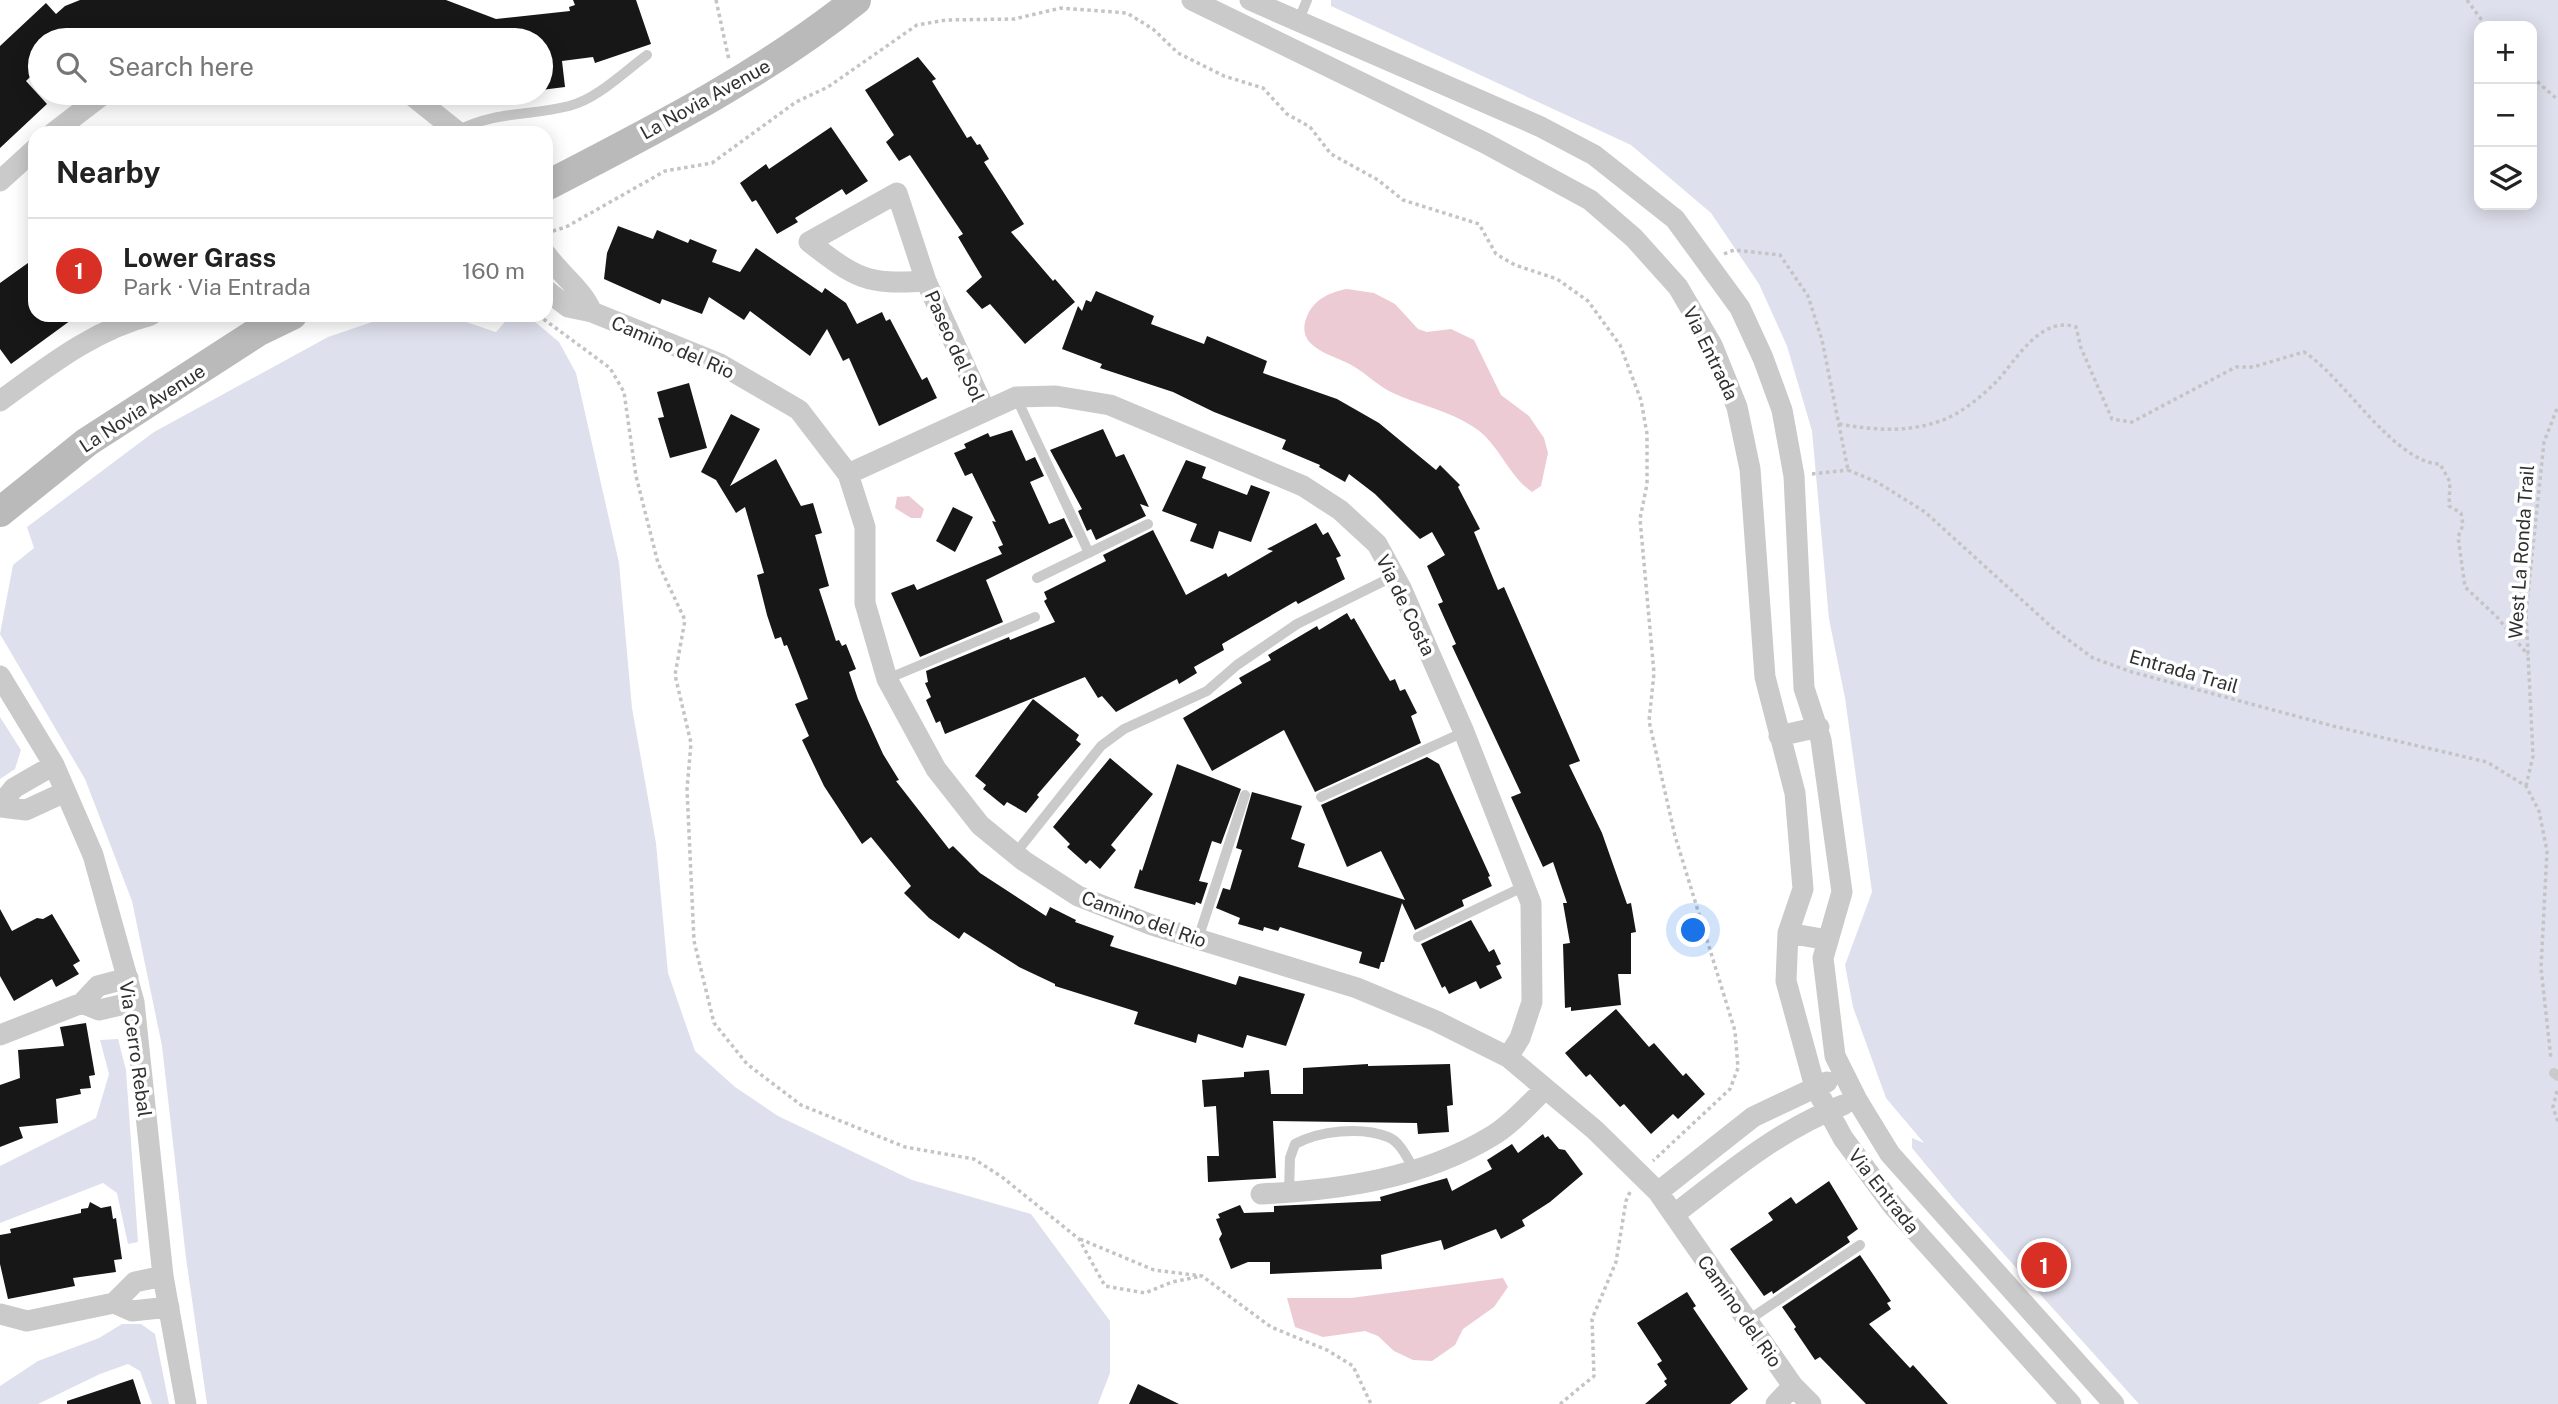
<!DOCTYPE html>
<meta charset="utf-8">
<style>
:root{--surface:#fff;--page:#f6f6f6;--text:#222;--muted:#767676;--line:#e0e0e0;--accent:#d93025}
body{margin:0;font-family:"Public Sans",sans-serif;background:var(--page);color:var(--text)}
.controls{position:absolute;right:21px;top:21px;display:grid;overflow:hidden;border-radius:14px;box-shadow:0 4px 18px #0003}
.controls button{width:63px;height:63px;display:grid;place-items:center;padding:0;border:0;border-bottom:2px solid var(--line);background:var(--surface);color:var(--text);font:35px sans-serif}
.you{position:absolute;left:1694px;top:931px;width:24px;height:24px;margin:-18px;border:5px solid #fff;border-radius:50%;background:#1a73e8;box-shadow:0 0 0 10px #1a73e833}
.badge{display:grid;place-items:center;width:46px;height:46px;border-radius:50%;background:var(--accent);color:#fff;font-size:23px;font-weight:700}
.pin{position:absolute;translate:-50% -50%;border:4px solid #fff;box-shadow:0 2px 7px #0006}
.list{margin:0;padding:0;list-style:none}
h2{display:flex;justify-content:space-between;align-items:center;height:91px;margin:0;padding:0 28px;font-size:30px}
h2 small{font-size:23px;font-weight:400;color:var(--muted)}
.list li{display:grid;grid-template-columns:46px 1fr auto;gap:21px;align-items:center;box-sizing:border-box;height:105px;padding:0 28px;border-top:2px solid var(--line)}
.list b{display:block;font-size:26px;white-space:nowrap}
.list p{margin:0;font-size:23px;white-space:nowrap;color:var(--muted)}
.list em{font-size:23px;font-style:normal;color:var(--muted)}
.icon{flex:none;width:38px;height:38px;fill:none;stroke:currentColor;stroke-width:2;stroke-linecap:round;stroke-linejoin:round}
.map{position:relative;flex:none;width:2558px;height:1404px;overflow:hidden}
.search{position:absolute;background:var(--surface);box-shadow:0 4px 18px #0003;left:28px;top:28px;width:525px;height:77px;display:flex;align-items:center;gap:18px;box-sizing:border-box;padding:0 24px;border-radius:38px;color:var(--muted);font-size:26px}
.panel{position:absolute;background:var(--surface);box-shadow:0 4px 18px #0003;left:28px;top:126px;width:525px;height:196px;border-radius:21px}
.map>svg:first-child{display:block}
</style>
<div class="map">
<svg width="2558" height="1404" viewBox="0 0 2558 1404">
<rect width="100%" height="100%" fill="#fff"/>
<path fill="#dee1ed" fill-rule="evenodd" d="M1331,0H2558V1404H2139L1955,1200L1912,1148V1138L1924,1143L1886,1098L1853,1007L1845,965L1872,892L1845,698L1829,619L1812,431L1787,346L1759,284L1711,213L1631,145L1331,6ZM2479,26H2532V205H2479Z
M393,315H460L463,321L496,332L511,315H527L559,342L576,373L619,563L632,708L656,843L668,973L695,1051L735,1087L778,1116L912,1180L1031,1214L1110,1321V1373L1098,1404H207L186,1258L162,1046L132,901L85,779L0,634L13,565L34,548L27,527L154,432L328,337Z
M0,717L21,750L15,769L0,779Z
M118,1039L126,1070L138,1242L128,1244L117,1193L103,1183L0,1223V1166L96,1118L109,1074L100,1040Z
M122,1324H141L155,1334L169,1404H152L140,1371L128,1364L100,1374L38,1404H0V1386L38,1361L99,1338Z"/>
<path fill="#eccbd4" d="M1347,289L1374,293L1395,304L1418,329L1427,332L1451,329L1474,340L1501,395L1529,416L1544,438L1548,453L1541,486L1532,492C1507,475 1499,442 1472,426C1447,410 1419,405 1393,393C1378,386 1367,374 1353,366C1332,354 1292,348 1308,314C1316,298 1331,292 1347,289Z
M909,496L924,509L921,518H911L895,508L897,497Z
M1503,1278L1508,1287L1494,1307L1463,1329L1455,1345L1432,1361L1413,1360L1394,1351L1378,1336L1365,1331L1323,1337L1295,1327L1287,1298H1351Z"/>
<path fill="#171717" d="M80,0H446L496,19L570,11L569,7L575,5L573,0H636L651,44L595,63L593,57L562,61L565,87L541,90V40H40V67L26,81L47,104L0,148V46L46,3L56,14L65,6Z
M918,57L936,79L932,81L967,138L971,136L977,145L980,144L989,159L984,162L1024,224L1011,232L1053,281L1055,279L1075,302L1025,344L990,304L982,309L966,291L982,277L958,237L963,234L910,155L899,161L886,142L894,135L865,90Z
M831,127L868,181L846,195L842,189L795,218L798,222L777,234L756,200L752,202L740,183L766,164L769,169Z
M618,226L653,239L657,230L688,243L690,239L717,250L712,262L740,272L756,248L822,293L825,288L846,303L857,324L882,312L886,321L890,319L922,380L927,377L937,398L879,426L849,358L843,361L827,329L810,356L750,311L744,320L709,297L702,314L662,299L660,304L604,279L607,253Z
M35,258V315H78L11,364L0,349V283Z
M1096,291L1154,316L1151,324L1204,344L1207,336L1267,361L1263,373L1337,399L1379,423L1436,470L1440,465L1460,485L1458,487L1480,529L1474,532L1498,590L1504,587L1580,761L1569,765L1602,833L1627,904L1631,903L1636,932L1631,933V974H1618L1621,1005L1571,1011V1007L1565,1008L1563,944L1570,943L1563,903H1567L1553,862L1543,867L1511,797L1521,793L1452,646L1456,644L1438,604L1443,602L1427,566L1445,555L1432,532L1420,539L1375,494L1349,474L1345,482L1319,467L1320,465L1282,449L1286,440L1214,412L1173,392L1100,368L1102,364L1062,349L1078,306L1082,311L1086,300L1091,302Z
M689,383L707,448L670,458L658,418L664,417L657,392Z
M731,414L760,429L730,486L776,459L801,506L813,503L822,533L815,535L829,586L819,589L836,641L839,640L842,646L846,644L856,669L849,672L858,699L883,754L899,780L896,781L949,849L953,846L980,873L1046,916L1050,907L1076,920L1075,922L1114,936L1110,946L1236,985L1239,976L1305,994L1286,1046L1247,1035L1243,1048L1198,1034L1196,1043L1134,1024L1138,1012L1055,986V984L1019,967L964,932L959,939L929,918L904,893L911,886L871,837L862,844L824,786L802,740L809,736L795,704L808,699L787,645L784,646L781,637L775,639L767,615L757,575L764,573L745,507L736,513L716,480L701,472Z
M1103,429L1116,457L1124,454L1149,507L1140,504L1146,516L1096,540L1091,529L1087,531L1078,511L1082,509L1050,450Z
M1012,430L1026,461L1035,457L1044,476L1030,482L1049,524L1064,518L1073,537L986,580L1003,622L920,657L891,593L914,584L917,590L1002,554L998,547L1003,545L992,521L996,522L972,473L965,476L954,453L966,448L964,444L988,433L990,437Z
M1186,460L1206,467L1202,478L1247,495L1251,485L1270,492L1251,542L1219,531L1213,549L1190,541L1197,524L1162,511Z
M953,507L973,517L955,552L936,541Z
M1316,523L1323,535L1328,532L1341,556L1336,558L1345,579L1298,604L1296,601L1222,644L1224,650L1194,667L1197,673L1179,684L1177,679L1116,712L1102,696L1098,698L1085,677L945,734L940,721L936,723L926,700L931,697L925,683L928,682L926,671L1009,637L1010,640L1055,622L1044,601L1047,599L1044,592L1106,561L1103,555L1153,530L1186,595L1226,573L1228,577L1273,551L1267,549Z
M1347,613L1351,620L1354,618L1390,681L1395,679L1400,691L1405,689L1417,713L1411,716L1421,743L1315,792L1284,730L1212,771L1183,718L1242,683L1239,678L1271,660L1268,655L1317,626L1319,630Z
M1033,699L1079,735L1076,740L1081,744L1037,795L1039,797L1026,813L1007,802L1004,806L983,789L986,785L975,776Z
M1427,757L1439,764L1490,876L1488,877L1492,886L1462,900L1464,906L1415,930L1402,903L1384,962H1381L1379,969L1359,963L1362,952L1280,927L1278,931L1264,927L1263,931L1238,924L1240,918L1216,908L1223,888L1230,890L1242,850L1236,848L1252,792L1302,806L1291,839L1305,844L1298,867L1405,900L1381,851L1347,867L1321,805Z
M1110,758L1153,794L1111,845L1116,850L1100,869L1090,860L1086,864L1067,847L1070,844L1053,827Z
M1177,764L1241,789L1221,844L1212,841L1199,881L1208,883L1201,904L1196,902L1195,905L1134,888L1140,869L1142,871Z
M0,909L12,931L37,918L43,919L52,914L80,961L73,965L79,974L56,987L52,979L14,1001L0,976Z
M1471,920L1489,952L1494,949L1501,964L1496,966L1502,978L1480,989L1476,981L1449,994L1445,986L1442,988L1421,944Z
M1616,1009L1649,1047L1654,1043L1683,1076L1686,1073L1705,1094L1678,1119L1673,1114L1651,1134L1624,1104L1620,1107L1590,1074L1586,1077L1565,1053Z
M86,1023L95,1075L89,1076L91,1088L80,1089L81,1094L56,1099L58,1123L19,1127L23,1138L0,1147V1085L20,1078L18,1050L64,1046L60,1027Z
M1368,1064V1066L1450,1064L1453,1105L1447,1106L1449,1132L1418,1134L1417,1123L1273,1121L1276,1178L1208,1182L1207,1156H1219L1216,1106L1204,1107L1202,1080L1244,1077V1072L1269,1070L1271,1094H1303V1068Z
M1543,1134L1545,1138L1548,1136L1559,1149L1565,1150L1583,1174L1550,1202L1522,1220L1525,1226L1501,1239L1496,1229L1444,1250L1441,1240L1381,1255L1382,1269L1270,1274V1262H1248L1231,1269L1219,1239L1222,1234L1216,1219L1220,1218L1218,1214L1240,1205L1244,1213L1274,1212V1206L1381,1201L1380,1197L1447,1178L1452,1191L1492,1169L1487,1160L1512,1144L1518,1153Z
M1829,1181L1858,1229L1847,1237L1850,1242L1773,1294L1772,1291L1764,1296L1730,1249L1773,1220L1768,1213L1791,1197L1796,1204Z
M90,1202L101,1208L111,1206L113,1219L116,1218L122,1259L114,1260L116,1272L73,1278L75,1286L8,1299L0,1264V1235L11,1233L10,1229L81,1213V1209L88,1208Z
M1860,1255L1891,1301L1887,1303L1891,1309L1869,1324L1910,1368L1913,1365L1948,1404H1866L1820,1357L1815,1360L1794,1329L1796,1327L1782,1307Z
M1687,1292L1696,1306L1693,1308L1748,1389L1730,1404H1645L1667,1385L1664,1381L1667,1379L1657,1364L1662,1361L1637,1323Z
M133,1379L141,1404H67V1401Z
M1138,1384L1179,1404H1129Z"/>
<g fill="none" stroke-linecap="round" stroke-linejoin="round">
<path stroke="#c4c4c4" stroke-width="3.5" stroke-dasharray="3.5 3.5" stroke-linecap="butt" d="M716,0L729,60
M2467,0L2486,26
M2532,77L2558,100
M546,233L566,227L665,171L712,163L796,102L828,87L917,25L946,20L1014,19L1061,8L1127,13L1153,29L1178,53L1224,76L1263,88L1287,114L1310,127L1331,154L1378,180L1403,200L1479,224L1496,254L1515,265L1557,279L1588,301L1620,345L1641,400L1647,434V484L1640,519L1654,673L1649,721L1675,836L1735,1031L1738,1068L1730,1089L1653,1161
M1724,254L1734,250L1780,255L1808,296L1822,340L1848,470
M538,315L610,368L624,392L636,476L658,563L685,620L675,675L691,743L687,789L694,941L714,1023L747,1064L801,1105L905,1147L974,1159L1002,1177L1079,1239L1105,1286L1145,1293L1172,1282L1202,1276
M1839,424C1874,430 1906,433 1940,421C1961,414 1982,396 1997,381C2017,359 2041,315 2076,327L2081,348L2112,419L2132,422L2236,367H2253L2304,352C2343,376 2394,463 2440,464L2450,482L2449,506L2461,513L2463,525L2458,537L2465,587L2497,617L2528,655
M1848,470L1877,482L1925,512L2055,630L2093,658L2132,672L2333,726L2487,762L2526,786L2539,811L2547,851L2541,968L2551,1059
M1812,474L1848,470
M2526,786L2533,756L2526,613L2544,442L2558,406
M2557,1091L2553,1107L2558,1122
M1080,1239L1154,1270L1202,1276L1271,1327L1327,1350L1353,1366L1371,1404
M1560,1404L1594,1376L1592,1319L1616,1262L1626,1201L1630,1192"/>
<path stroke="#cacaca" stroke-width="10" d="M1298,22L1307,0
M457,131C494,111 530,116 569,106C597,99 624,72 647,55
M1016,397L1089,553
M1037,578L1148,524
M887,679L1035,617
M1321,797L1464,732
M1015,854L1101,746L1124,729L1207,691L1237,665L1297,624L1394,576
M1418,937L1525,886
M1198,939L1245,795
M2554,1073L2558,1076
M1289,1192L1290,1158L1295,1144C1319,1131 1361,1126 1388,1137C1401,1142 1408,1160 1415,1171
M1747,1321L1860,1245"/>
<path stroke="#cacaca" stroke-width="21" d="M1192,0L1485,143L1590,200L1634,238L1678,287L1712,345L1737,407L1750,469L1765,677L1795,793L1803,889L1788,933L1786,981L1815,1087L1843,1138L1893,1206L2071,1404
M1250,0L1539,126L1594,155L1675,219L1740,308L1763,358L1782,410L1794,476L1804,688L1821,740L1842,892L1823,958L1835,1056L1857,1100L1890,1154L2114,1404
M409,93L459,133
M53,133L105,93
M0,181L35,149
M546,254C561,275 582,289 592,312
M926,281C865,285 856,278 809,242L897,193L926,281L985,410
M546,290L568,307L592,312L720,364L799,410L848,474L865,527V603L887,679L936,769L980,825L1024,861L1078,896L1152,925L1357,988L1436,1021L1508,1057L1595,1130L1658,1192L1793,1386L1811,1404
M0,401C47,367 93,330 151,315
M848,474L1016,397L1056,396L1110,405L1303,486L1340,510L1377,544L1401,588L1464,732L1531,903L1532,1002L1520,1038L1508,1057
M0,676L54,765L93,855L134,1002L163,1276L186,1404
M1779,736L1819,727
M0,805L14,788L54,765
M0,807L26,810L65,792
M1788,933L1828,940
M82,1003L99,1010L134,1002
M0,1035L82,1003L98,986L128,978
M1658,1192L1753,1117L1827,1082
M1261,1194C1341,1190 1423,1178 1492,1136C1511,1125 1528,1105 1544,1090
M1675,1214C1729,1172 1779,1130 1843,1105
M114,1303L132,1311L169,1307
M0,1314L27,1321L114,1303L135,1282L163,1276
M1776,1404L1793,1386"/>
<path stroke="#bababa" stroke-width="30" d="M546,186C654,130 761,76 856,0
M0,512L87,442L259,331L292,315"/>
</g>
<g text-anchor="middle" stroke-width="7" stroke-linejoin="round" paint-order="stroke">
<g font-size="19" fill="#303030" stroke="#fff">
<text transform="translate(705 99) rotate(-29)" y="7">La Novia Avenue</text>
<text transform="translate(955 346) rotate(66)" y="7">Paseo del Sol</text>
<text transform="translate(673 347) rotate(23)" y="7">Camino del Rio</text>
<text transform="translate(1711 353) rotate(64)" y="7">Via Entrada</text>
<text transform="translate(142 408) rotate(-33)" y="7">La Novia Avenue</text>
<text transform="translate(2521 552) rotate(-86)" y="7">West La Ronda Trail</text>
<text transform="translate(1406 605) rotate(64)" y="7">Via de Costa</text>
<text transform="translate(2184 671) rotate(16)" y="7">Entrada Trail</text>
<text transform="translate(1144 919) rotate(20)" y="7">Camino del Rio</text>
<text transform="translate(136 1049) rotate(82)" y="7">Via Cerro Rebal</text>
<text transform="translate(1884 1191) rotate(52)" y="7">Via Entrada</text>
<text transform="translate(1740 1311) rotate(55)" y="7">Camino del Rio</text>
</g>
</g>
</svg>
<div class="controls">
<button>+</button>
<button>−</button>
<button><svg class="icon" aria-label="layers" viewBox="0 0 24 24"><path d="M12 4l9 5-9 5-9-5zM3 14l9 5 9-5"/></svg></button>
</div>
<div class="you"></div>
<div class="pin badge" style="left:2044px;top:1265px">1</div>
<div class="search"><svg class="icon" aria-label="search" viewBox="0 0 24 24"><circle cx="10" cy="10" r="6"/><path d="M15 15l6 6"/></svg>Search here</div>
<section class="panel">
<h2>Nearby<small></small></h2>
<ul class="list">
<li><span class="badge">1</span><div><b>Lower Grass</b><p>Park · Via Entrada</p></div><em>160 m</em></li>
</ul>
</section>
</div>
